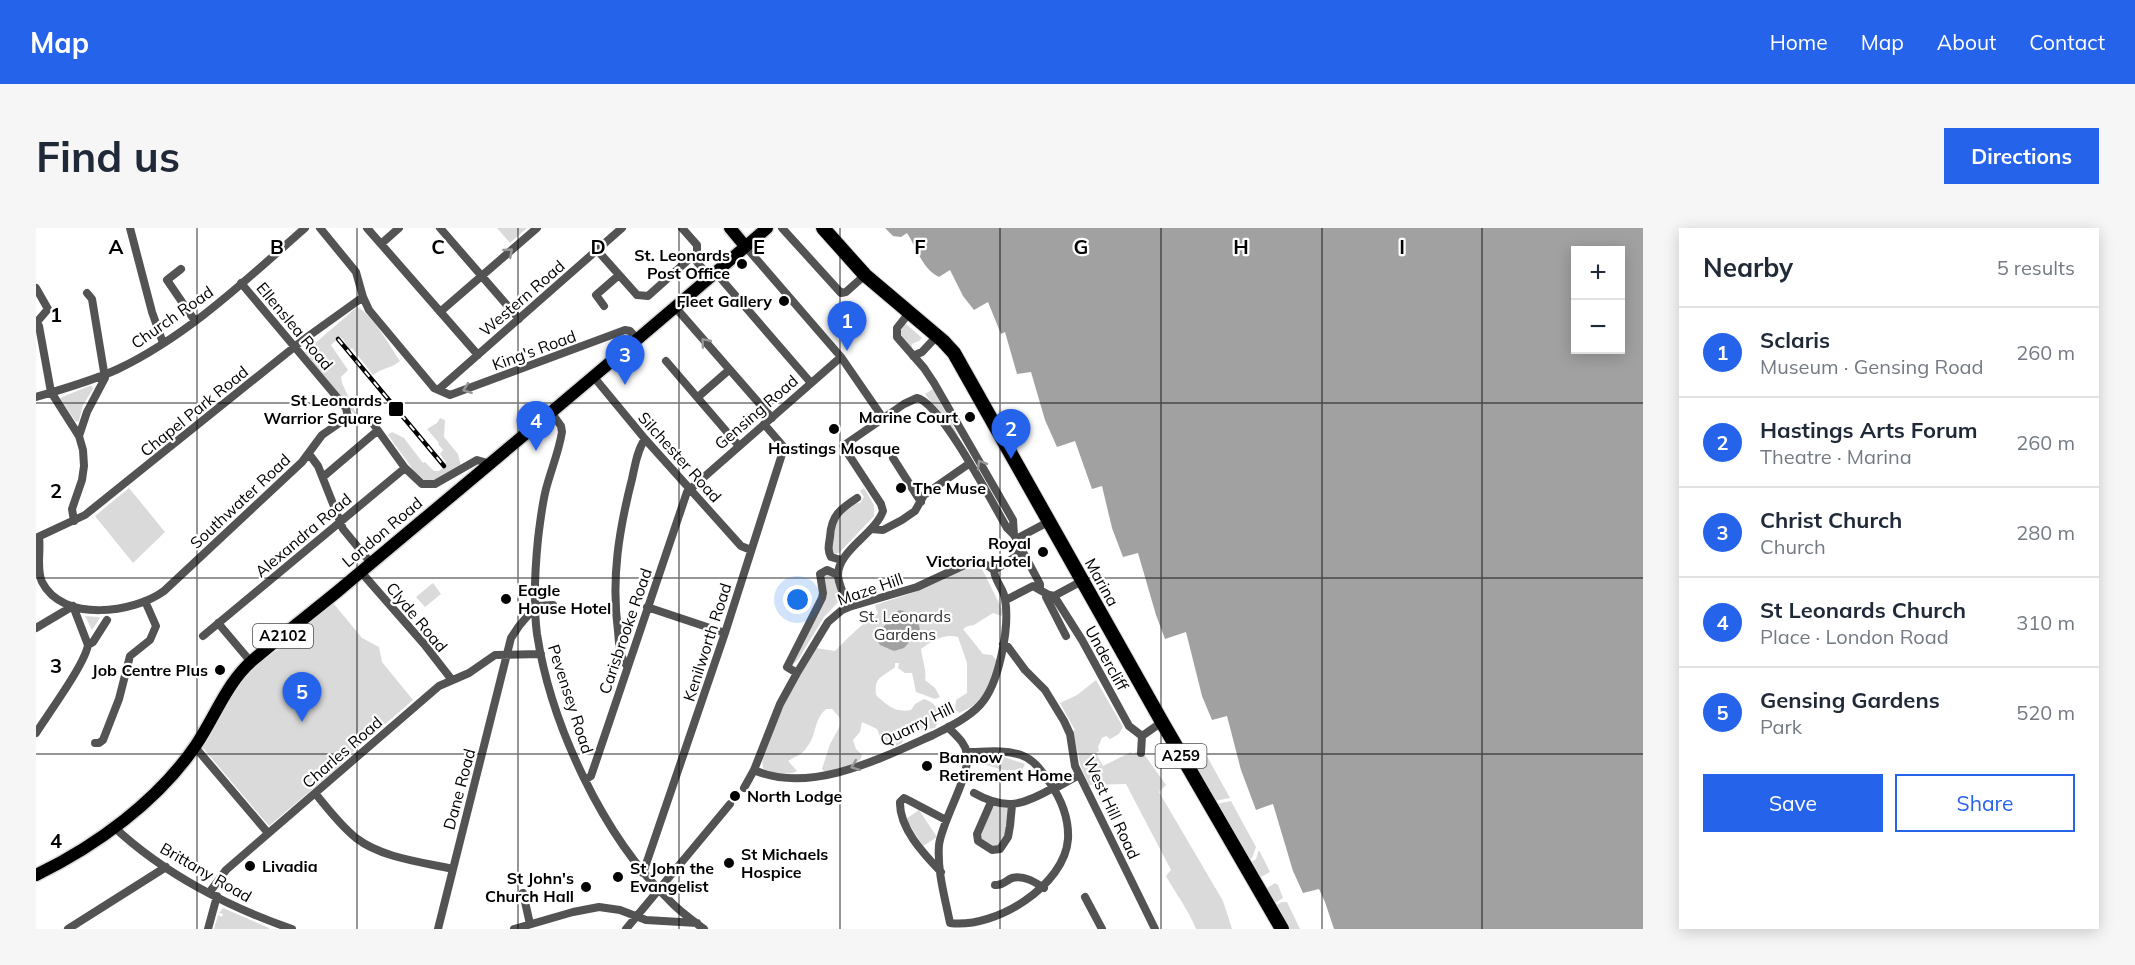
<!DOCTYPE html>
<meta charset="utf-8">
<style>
:root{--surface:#fff;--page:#f6f6f7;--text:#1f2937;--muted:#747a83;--line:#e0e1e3;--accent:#2563eb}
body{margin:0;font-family:Mulish,sans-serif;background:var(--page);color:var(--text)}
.controls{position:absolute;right:18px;top:18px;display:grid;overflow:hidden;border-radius:0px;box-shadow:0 3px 15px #0003}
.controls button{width:54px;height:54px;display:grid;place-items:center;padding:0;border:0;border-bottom:2px solid var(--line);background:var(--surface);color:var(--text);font:30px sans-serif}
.you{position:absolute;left:762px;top:372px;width:21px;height:21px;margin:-15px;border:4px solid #fff;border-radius:50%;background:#1a73e8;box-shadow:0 0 0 9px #1a73e833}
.badge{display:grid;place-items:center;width:39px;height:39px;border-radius:50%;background:var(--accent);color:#fff;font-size:20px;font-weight:700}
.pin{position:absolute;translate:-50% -50px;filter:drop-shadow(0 2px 3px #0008)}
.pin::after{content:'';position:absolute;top:32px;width:21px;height:18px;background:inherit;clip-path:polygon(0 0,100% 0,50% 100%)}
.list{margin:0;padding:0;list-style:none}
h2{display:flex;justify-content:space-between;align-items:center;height:78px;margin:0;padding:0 24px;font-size:26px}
h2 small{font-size:20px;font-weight:400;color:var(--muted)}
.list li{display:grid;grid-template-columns:39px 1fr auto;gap:18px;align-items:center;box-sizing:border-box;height:90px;padding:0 24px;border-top:2px solid var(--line)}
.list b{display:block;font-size:22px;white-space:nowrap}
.list p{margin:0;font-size:20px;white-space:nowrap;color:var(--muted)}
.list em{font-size:20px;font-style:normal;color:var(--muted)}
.actions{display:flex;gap:12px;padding:18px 24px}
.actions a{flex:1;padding:14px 0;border:2px solid var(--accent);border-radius:0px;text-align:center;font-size:21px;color:var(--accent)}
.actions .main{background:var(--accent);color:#fff}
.map{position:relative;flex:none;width:1607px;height:701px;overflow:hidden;border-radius:0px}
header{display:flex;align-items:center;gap:36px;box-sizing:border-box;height:84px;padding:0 30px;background:var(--accent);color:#fff}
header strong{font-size:28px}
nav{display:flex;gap:33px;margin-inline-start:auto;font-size:21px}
.intro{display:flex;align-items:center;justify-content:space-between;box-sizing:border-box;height:144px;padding:0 36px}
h1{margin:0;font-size:42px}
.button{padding:15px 27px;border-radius:0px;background:var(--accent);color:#fff;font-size:21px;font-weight:700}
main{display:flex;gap:36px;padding:0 36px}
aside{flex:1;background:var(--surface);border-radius:0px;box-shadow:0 3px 15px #0003}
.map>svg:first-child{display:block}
</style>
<header>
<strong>Map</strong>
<nav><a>Home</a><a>Map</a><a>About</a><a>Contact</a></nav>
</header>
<div class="intro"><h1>Find us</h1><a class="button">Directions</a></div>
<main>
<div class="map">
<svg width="1607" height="701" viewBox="0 0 1607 701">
<rect width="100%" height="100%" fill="#fff"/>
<path fill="#dadada" d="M461,0H491L474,15Z
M321,79C336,86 354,118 364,133C356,140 346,140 337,147L316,120L313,122L307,111L304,109L295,117L312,142L305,149L306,155L320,185L319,187L269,124Z
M869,95L886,110L883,113L876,116L875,122L865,111L864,104Z
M53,158H56L57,161L47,177L43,193L40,194L24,170Z
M897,161L922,207L920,208L889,166Z
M404,190L409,192L408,209L422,226L425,238L397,254H391L378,243L352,207L356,204L368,210L387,235L389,234L398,243H403L409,238L408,236L410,234L404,226L407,222L402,216L403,215L391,201L401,195Z
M93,260L129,304L97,335L59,288Z
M828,260L838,277V288L803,325L798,326L795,322L800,291L816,275H824L828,269L824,263Z
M936,338L945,339L966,381V388L957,385L938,397L932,398L927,401L947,426L956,427L961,433C955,459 948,475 923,485L919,481L920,472L931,465V435L922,409C909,405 895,413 885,421C886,431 891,443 889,452L899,460L904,469L899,471L880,464L876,445H869L862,440L863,435H859V439C846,450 838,448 840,467C851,477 859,485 875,482L879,476L888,471C902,475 907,487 899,500L882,503L869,509L866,515L856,520L845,511L841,501L826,494L824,504L817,512L820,521L826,527L824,532L811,538L789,544L786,541L794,516L804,498V490L796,481H790C777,493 781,507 771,519C766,527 760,528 752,533L761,543C751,548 739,545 728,542C717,523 768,440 780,420L799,423C813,409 826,395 842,386L839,377L873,366Z
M790,344L798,347L805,371L788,389L762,432L755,438L788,369L785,349Z
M397,355L405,366L389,379L380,369Z
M294,376H298L326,410L343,419L346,434L377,472L311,529L303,539L233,598L166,519L182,493L181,491C190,474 211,442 227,431C234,427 240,423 247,418V415Z
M49,388L63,389L64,390L56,402Z
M1060,452L1087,499L1083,506L1074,511L1070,508L1066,510L1062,519L1063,523L1060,525L1067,538L1095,524L1096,526L1101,524L1108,526L1130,557L1123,564L1187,673L1196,701H1160C1152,681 1140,666 1130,648L1135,642L1090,556L1053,557L1044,536L1037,503L1039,502L1024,475L1041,467Z
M968,529L989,536L986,542H967L950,537L952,532Z
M1169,529L1172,530L1194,570L1178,573L1157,536Z
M1195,573L1220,619L1216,630L1212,632L1180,576Z
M961,577L967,578L973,581L970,607L966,617L958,620L946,613L944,604L955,580Z
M883,582L901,609L887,618L870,591Z
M1223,622L1234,644L1223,650L1214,635L1220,631Z
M1239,655L1242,657L1247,670L1237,676L1231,660Z
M1246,674H1251L1264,701H1252L1239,678Z
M187,680L233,700V701H178L182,687L186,689L187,686L183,685Z"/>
<path fill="#a1a1a1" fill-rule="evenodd" d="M849,0H1607V701H1298L1289,674L1283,661L1267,665L1257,643L1237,576L1220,582L1205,542L1191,488L1176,492L1166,468L1150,404L1129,411L1120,387L1102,325L1087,329L1076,300L1066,258L1056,261L1039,213L1021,219L1009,192L995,144L981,146L969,104L965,106L952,74L938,82L927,68L914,42L903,49C886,41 881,20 871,5L865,9L857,8ZM1584,22V122H1540V22Z
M863,382C876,384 882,389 884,402L868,420L858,423L844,417L839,408Z"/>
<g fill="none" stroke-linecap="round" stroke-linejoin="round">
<g stroke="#dbdbdb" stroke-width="15">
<path id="primary" d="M694,0L709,18
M0,647C60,618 122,573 160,517C179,489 191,454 217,432C245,408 274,386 302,363C445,243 591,122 731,0"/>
</g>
<g stroke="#dbdbdb" stroke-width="16">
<path id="highway" d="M787,0L829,47L907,113L918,125L1126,494L1246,701"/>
</g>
<path stroke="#535353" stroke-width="8" d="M94,0L116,84L127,115
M284,0L320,44L327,69L333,82L398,160L414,167L589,102L594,103L601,111
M331,0L442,127
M404,0L483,91
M746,0L805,65L810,64L829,47
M345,16L363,0
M709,18L805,129L847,190
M561,22L601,67L612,68L661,24V17L646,0
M657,29L674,50
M145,41L131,52L159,93
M680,45L775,155
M0,60L12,81L1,94
M568,78L560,67L583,47
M639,79L736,190
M404,84L501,0
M873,85L861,100V109L888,140L898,155L977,292L978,307
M0,93L3,98L15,164L43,208
M877,128L886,124L901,108
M630,133L703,218
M557,148L609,211L705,318L715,322
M403,161L586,0
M0,169C27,161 56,153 82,141C153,107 211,51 269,0
M662,169L693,142
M515,184L525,198L526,204C523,223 515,242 510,261C506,277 504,294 502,311C499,341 497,375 501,406C515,497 567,608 633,672C643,683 656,692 668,701
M333,190L369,240L386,256H399L441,232L448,234L452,237
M273,226L282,238L307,301L335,335
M857,230L885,274
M287,249L341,203
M38,293L36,281L46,252L48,238L47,222L43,208L51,184L69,150L56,71L51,65
M835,301L847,302L866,292L879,283L888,267L934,235
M3,309C5,324 0,340 6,354C27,395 98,385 128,363L266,234L286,207L312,189L310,180L205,55
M0,310L49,287L267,112L327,69
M980,311L1014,293
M805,332L795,329C791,322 793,316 794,309C795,288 804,281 821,270
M958,342L981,328L985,321
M325,344L388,416L416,452
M1011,366L1018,368L1046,412L1093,498L1106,508
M1018,368L1046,353
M970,372L997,358L1011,366L1010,369L1030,408
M37,378L52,417
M611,379L689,405
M813,379C809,370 803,358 802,348C801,323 839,306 847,283L845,276L807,218L868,176L881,170C904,174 957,276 971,300L978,307L1004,356V361
M182,395L215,434
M0,400L37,378
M167,408L369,240
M967,416L972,419L989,442L1009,462L1028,493L1034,506L1039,538L1119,701
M591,438C583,428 583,414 582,403C575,350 583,302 596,251C599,238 601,222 609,211
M761,445L751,439L786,370L787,365L784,346L791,342L802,347
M912,499C919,507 929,514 931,525C935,547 906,592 903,617C901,643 909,670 914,695C960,701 1029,657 1032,611C1033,591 1025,571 1014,555C1006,544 999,532 985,527C968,521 948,524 930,524
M0,505C12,486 49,436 52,417L57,414L71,392
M59,515H63L67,512L83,471L94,428L114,412L120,398L109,373
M159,519L232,605
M1105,525L1106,508L1126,494
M718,542C773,567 846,530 897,507C913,499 932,490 944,477C963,457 974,399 969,371C968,361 958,352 958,342
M549,552L555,548L651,264L805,129
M708,560L718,542L744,476L761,445L792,394L806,382L813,379L881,359L935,334H946L958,342
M1018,561L1043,547
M279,565C292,581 304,597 320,610C346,630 386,634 417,641
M938,565C970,583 987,577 1017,560
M955,574L941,606L942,613L956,622L964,621L972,609L974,598L976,577
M78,599C127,645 192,679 256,701
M905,644C888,626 863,600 864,574L868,570L874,573L910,592
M607,645L689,405L747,223V218L728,196
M959,657C967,658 969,653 976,650C988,647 999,654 1008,660
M173,665L190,642L403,458L433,445L459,427L505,426
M487,665L494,696
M1049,669L1066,701
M32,701L130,639
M172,701L181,668
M402,701L475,410L483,398L500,378L517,377
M478,701L537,684L563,679L584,682L610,692L661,695
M590,701L694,576"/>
<use href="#primary" stroke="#000" stroke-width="12"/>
<use href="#highway" stroke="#000" stroke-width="14"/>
<g stroke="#000" stroke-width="4.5">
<path id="rail" d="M302,111L408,238"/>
</g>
<use href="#rail" stroke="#fff" stroke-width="2" stroke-dasharray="7" stroke-linecap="butt"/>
</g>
<defs><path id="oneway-chevron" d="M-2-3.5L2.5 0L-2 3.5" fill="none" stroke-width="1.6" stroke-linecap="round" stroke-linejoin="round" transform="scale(1.5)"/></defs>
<g stroke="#989898">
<use href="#oneway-chevron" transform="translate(473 24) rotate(-41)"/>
<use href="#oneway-chevron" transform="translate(669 114) rotate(-130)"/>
<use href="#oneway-chevron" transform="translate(431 161) rotate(160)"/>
<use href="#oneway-chevron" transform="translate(945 236) rotate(-120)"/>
<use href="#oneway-chevron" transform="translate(819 538) rotate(159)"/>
</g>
<path fill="none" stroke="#000" stroke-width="1.5" stroke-opacity="0.55" d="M161,0V701M321,0V701M482,0V701M643,0V701M804,0V701M964,0V701M1125,0V701M1286,0V701M1446,0V701M0,175H1607M0,350H1607M0,526H1607"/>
<g fill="#000" stroke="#fff" stroke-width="2">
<circle cx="706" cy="36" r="6"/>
<circle cx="748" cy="73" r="6"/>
<rect x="352" y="173" width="16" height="16" rx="3"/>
<circle cx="934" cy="189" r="6"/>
<circle cx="798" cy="201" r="6"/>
<circle cx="865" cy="260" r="6"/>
<circle cx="1007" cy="324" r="6"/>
<circle cx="470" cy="371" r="6"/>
<circle cx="184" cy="442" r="6"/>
<circle cx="891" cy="538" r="6"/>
<circle cx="699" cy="568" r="6"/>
<circle cx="693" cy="635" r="6"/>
<circle cx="214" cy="638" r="6"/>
<circle cx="582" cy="649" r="6"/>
<circle cx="550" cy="659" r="6"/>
</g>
<g text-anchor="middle" stroke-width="4.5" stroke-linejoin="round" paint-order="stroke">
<g fill="#fff" stroke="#4c4c4c" stroke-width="1.5">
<rect x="217" y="396" width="60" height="24" rx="4.5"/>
<rect x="1119.5" y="516" width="51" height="24" rx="4.5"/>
</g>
<g font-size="15" font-weight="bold" fill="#000">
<text x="247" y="413">A2102</text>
<text x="1145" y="533">A259</text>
</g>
<g font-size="16" font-weight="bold" fill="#000" stroke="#fff" text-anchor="end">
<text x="694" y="33">St. Leonards<tspan x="694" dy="18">Post Office</tspan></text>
<text x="736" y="79">Fleet Gallery</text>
<text x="346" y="178">St Leonards<tspan x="346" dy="18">Warrior Square</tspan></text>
<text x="922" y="195">Marine Court</text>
<text x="798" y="226" text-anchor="middle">Hastings Mosque</text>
<text x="877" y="266" text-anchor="start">The Muse</text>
<text x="995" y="321">Royal<tspan x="995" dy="18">Victoria Hotel</tspan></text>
<text x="482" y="368" text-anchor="start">Eagle<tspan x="482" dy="18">House Hotel</tspan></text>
<text x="172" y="448">Job Centre Plus</text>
<text x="903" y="535" text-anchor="start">Bannow<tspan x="903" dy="18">Retirement Home</tspan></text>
<text x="711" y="574" text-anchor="start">North Lodge</text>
<text x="705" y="632" text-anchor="start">St Michaels<tspan x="705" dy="18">Hospice</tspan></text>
<text x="226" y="644" text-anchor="start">Livadia</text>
<text x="594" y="646" text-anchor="start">St John the<tspan x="594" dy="18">Evangelist</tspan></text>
<text x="538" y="656">St John's<tspan x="538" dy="18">Church Hall</tspan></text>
</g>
<g font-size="16" fill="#000" stroke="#fff">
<text transform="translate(486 70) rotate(-41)" y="6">Western Road</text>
<text transform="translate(136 89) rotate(-35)" y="6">Church Road</text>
<text transform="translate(259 98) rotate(50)" y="6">Ellenslea Road</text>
<text transform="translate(498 122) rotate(-20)" y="6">King's Road</text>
<text transform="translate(158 183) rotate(-39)" y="6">Chapel Park Road</text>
<text transform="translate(720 184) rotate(-41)" y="6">Gensing Road</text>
<text transform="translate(644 229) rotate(48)" y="6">Silchester Road</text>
<text transform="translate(204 273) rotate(-43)" y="6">Southwater Road</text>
<text transform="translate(346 304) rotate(-40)" y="6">London Road</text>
<text transform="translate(267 307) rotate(-40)" y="6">Alexandra Road</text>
<text transform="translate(1066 354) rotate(61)" y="6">Marina</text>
<text transform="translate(834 361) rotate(-19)" y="6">Maze Hill</text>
<text transform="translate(381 389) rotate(50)" y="6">Clyde Road</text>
<text transform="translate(589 403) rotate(-71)" y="6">Carisbrooke Road</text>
<text transform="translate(671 414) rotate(-72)" y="6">Kenilworth Road</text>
<text transform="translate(1071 430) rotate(61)" y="6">Undercliff</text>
<text transform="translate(535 471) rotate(72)" y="6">Pevensey Road</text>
<text transform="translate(881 496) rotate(-26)" y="6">Quarry Hill</text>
<text transform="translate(306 524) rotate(-41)" y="6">Charles Road</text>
<text transform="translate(423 561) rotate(-75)" y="6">Dane Road</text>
<text transform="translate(1076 580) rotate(65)" y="6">West Hill Road</text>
<text transform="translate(170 644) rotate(30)" y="6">Brittany Road</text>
</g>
<g font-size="16" fill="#313131" stroke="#fff">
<text x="869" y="394">St. Leonards<tspan x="869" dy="18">Gardens</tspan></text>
</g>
</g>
<g font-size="20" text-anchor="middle" font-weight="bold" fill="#000" stroke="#fff" stroke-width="4.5" stroke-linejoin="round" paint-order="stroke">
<text x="80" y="26">A</text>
<text x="241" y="26">B</text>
<text x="402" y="26">C</text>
<text x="562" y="26">D</text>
<text x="723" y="26">E</text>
<text x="884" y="26">F</text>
<text x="1045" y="26">G</text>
<text x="1205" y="26">H</text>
<text x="1366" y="26">I</text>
<text x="20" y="94">1</text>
<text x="20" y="270">2</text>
<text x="20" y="445">3</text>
<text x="20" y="620">4</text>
</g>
</svg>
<div class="controls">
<button>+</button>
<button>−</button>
</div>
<div class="you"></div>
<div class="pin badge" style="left:811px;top:123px">1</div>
<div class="pin badge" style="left:975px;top:231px">2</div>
<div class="pin badge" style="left:589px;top:157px">3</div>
<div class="pin badge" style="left:500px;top:223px">4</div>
<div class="pin badge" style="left:266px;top:494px">5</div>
</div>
<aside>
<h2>Nearby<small>5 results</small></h2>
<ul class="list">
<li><span class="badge">1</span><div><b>Sclaris</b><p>Museum · Gensing Road</p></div><em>260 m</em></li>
<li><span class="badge">2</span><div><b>Hastings Arts Forum</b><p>Theatre · Marina</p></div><em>260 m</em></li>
<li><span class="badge">3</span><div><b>Christ Church</b><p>Church</p></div><em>280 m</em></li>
<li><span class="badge">4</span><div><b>St Leonards Church</b><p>Place · London Road</p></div><em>310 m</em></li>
<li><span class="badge">5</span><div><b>Gensing Gardens</b><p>Park</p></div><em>520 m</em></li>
</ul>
<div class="actions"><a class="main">Save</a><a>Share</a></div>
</aside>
</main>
